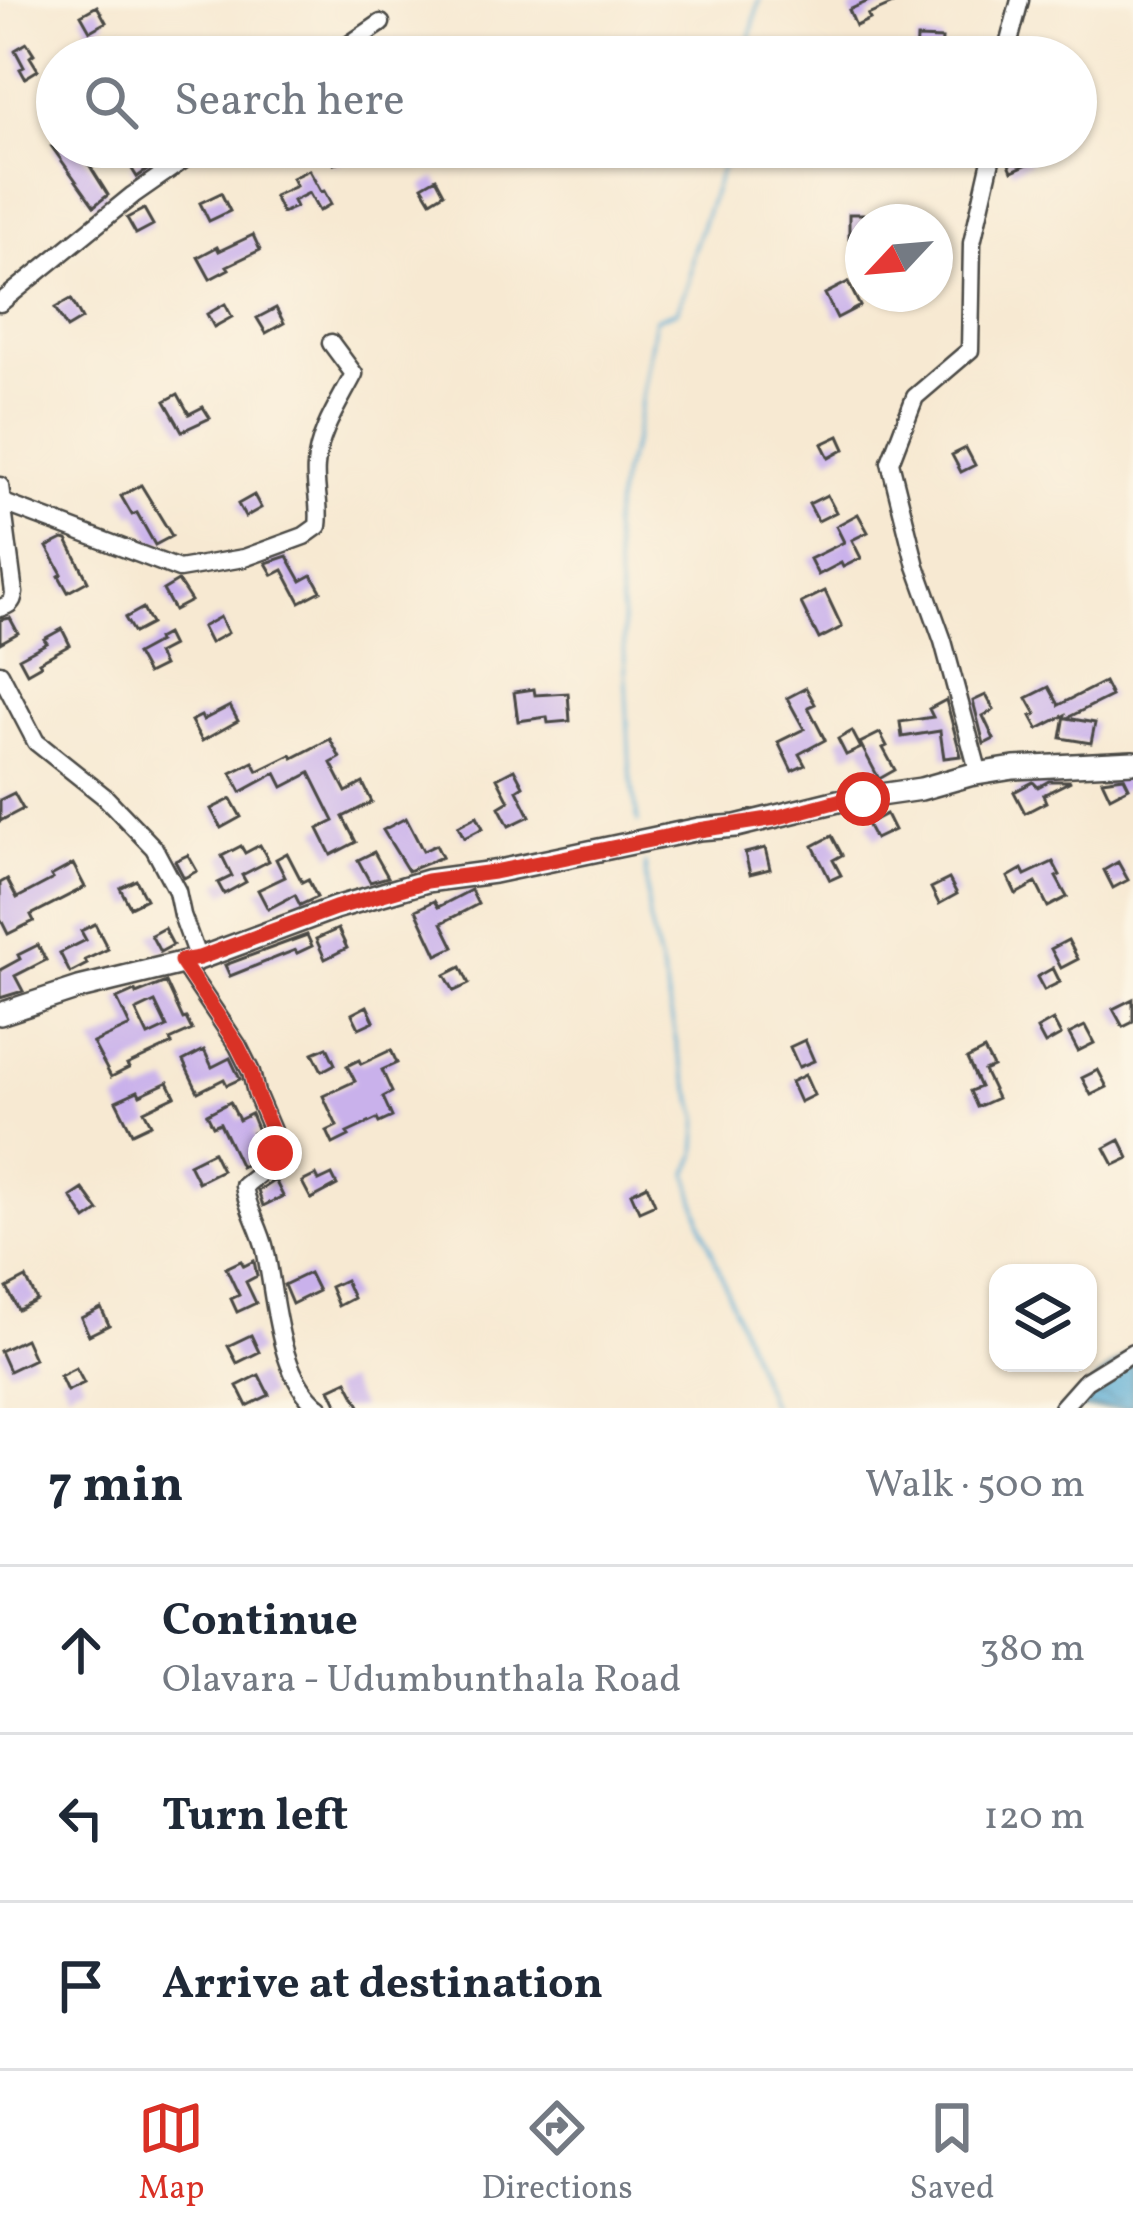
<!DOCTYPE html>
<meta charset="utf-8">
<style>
:root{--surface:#fff;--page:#f6f6f7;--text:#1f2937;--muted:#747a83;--line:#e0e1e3;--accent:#d93025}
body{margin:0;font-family:Vollkorn,serif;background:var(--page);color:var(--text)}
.controls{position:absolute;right:36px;bottom:36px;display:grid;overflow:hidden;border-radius:24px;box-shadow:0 3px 9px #0004}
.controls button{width:108px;height:108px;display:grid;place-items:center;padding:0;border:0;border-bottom:3px solid var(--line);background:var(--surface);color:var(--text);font:60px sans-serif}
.compass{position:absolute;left:845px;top:204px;width:108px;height:108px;border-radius:50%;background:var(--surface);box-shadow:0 3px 9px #0004;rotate:244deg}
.stop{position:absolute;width:36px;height:36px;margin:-27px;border:9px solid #d93025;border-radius:50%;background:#fff}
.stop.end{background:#d93025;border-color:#fff;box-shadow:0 3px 12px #0008}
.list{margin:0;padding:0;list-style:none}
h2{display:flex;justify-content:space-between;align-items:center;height:156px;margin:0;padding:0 48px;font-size:51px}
h2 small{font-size:39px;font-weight:400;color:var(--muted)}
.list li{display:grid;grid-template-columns:78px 1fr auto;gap:36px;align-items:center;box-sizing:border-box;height:168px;padding:0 48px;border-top:3px solid var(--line)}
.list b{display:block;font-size:45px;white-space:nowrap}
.list p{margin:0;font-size:39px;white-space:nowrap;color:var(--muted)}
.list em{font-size:39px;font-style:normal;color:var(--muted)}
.icon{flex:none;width:66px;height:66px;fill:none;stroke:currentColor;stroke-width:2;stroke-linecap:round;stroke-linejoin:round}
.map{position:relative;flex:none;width:1133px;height:1408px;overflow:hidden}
.search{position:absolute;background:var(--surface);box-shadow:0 3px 9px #0004;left:36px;right:36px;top:36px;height:132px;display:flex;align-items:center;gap:30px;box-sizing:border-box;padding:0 42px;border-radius:66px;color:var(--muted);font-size:45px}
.sheet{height:660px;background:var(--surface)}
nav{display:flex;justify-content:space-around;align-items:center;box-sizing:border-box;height:168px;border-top:3px solid var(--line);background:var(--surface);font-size:33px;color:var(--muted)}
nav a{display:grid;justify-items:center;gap:6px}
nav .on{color:var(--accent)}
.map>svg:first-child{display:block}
</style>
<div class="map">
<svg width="1133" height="1408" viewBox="0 0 1133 1408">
<defs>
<pattern id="water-ripples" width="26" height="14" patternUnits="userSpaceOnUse" patternTransform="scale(3)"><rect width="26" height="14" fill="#59abd4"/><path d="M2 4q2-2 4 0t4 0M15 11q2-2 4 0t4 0" fill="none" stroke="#4a8bac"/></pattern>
</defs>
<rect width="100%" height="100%" fill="#fcf5e5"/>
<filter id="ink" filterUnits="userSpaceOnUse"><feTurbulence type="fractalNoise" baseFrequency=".00833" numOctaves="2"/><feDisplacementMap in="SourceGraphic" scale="24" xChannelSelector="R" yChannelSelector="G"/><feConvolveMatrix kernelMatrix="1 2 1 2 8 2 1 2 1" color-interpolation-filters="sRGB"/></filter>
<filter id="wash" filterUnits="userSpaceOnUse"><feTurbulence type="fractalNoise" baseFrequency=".004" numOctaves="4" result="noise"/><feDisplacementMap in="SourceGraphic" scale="48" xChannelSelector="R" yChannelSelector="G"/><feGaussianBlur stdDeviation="2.7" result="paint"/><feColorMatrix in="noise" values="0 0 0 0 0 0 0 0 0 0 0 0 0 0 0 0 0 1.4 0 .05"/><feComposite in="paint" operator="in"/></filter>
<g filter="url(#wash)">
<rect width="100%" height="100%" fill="#f7e9d2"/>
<path fill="url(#water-ripples)" stroke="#426b80" stroke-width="3" d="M1133,1349V1408H1062Z"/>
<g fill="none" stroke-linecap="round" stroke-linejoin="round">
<path stroke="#59abd4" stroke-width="3" d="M746,57L759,0
M638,822L630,768L623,622L612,525L622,477L635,438L655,319L677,311L689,281L693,251L729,147
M645,864L649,920L666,988L678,1052L699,1118L696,1156L688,1173L700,1220L772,1408"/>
</g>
<g id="blocks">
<path fill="#c9b1eb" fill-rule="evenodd" d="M871,0H902L868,15L870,19L856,26L849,10Z
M97,6L106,22L90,31L81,15Z
M917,38L942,39L941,57H916Z
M27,43L34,54L30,57L38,70L25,78L20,69L24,67L15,50Z
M52,147H78L108,195L94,206Z
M158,147H180L137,177L130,166Z
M326,147H351L355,154L334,164Z
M1022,147L1030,163L1012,171L1005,154Z
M309,170L321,192L324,191L331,204L319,211L309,193L293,201L296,207L282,213L274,196L296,186L292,178Z
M436,178L444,193L431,201L422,186Z
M221,193L230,211L209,221L200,203Z
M144,209L153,225L136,234L127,218Z
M849,214H863V239H849Z
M253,235L260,250L227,266L229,269L210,279L198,257L217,247L219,251Z
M848,282L860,306L837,318L825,294Z
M71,299L82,319L67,328L55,308Z
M225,304L232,317L214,327L207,314Z
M276,308L284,323L266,333L257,318Z
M178,394L189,414L203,407L210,418L182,431L165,401Z
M839,436L845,449L829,458L822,444Z
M966,448L975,465L961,472L952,455Z
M141,485L172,536L155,545L137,513L132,515L121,496Z
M254,495L261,508L245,517L238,504Z
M827,495L836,512L818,521L809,504Z
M858,514L868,532L852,540L861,558L843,567L841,563L818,575L810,559L844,542L836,526Z
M63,539L67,540L88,581L68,592L59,576L62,574L47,547Z
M287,556L301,581L312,575L321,591L300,602L283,570L273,575L266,563Z
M178,581L191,601L174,610L163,590Z
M825,591L842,627L819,639L801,603Z
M143,608L151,624L134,633L125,618Z
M220,617L228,633L210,643L202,627Z
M10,618L18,633L0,643V620Z
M62,629L70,645L39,662L41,665L27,673L19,658L47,643L44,639Z
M166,634L172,646L157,654L163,666L147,674L136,654L158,642L157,639Z
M1104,682L1111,696L1067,718L1095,723L1091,743L1061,738L1065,715L1038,729L1031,716L1036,714L1027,698L1049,687L1059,705Z
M806,688L815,704L808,707L825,740L799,754L805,765L792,771L778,742L804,729L787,698Z
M534,689L535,695L568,693L570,721L548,723L547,717L518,721L514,692Z
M986,695L994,710L983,716L994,739L984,744L973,701Z
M946,700L961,756L944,758L940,731L902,737L900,722L933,717L929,709Z
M230,706L238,721L202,741L191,721L201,716L203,720Z
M852,731L861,748L846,755L838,739Z
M880,733L887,746L883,748L895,770L879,779L860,743Z
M330,739L340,758L331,763L346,792L363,783L372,802L343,817L356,842L331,855L318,829L334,821L310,773L283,787L276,773L241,792L231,773L253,762L258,771L291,755L293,758Z
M514,769L523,786L517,790L530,816L509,826L499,807L509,801L497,778Z
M1124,777L1129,787L1110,797L1102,780Z
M1049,781H1071L1043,795L1046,802L1025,813L1014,792L1033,782L1038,787Z
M14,793L23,809L0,821V800Z
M231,799L241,817L221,828L211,809Z
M886,814L894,830L875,839L867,824Z
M477,816L483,828L464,838L458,826Z
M406,818L423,851L436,845L442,857L408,871L383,830Z
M832,836L842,855L833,860L841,875L830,880L813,846Z
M260,845L269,861L242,875L246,882L224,894L218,883L232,876L222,856L241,846L245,853Z
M765,848L770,869L750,874L745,853Z
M374,852L388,877L370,882L358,860Z
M287,853L302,882L308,879L317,897L300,905L295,895L268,909L258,890L285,877L276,859Z
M188,855L197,871L184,878L175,861Z
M1053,862L1060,875L1056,877L1067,897L1048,907L1036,883L1016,894L1008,877L1022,869L1025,875Z
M1118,862L1128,880L1113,888L1104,870Z
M73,864L85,887L31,915L34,921L8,934L0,918V883L7,879L17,898L53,879L51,876Z
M949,879L957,894L939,904L931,888Z
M136,880L146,899L130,907L120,888Z
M471,890L478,904L442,923L454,947L437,955L416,910L434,901L438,907Z
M95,924L108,949L85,960L87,964L70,973L60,953L86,940L81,931Z
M164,928L173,945L160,952L151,935Z
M338,929L347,948L325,959L316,939Z
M307,935L312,946L297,953L295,950L230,976L225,965Z
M1068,940L1078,959L1061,968L1051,949Z
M38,945L46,960L15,976L23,991L0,998V970L20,959L18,955Z
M461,967L469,984L454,991L445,975Z
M1053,968L1060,982L1044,990L1037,977Z
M166,982L183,1019L186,1018L192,1030L170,1040L172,1044L127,1065L129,1068L111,1077L93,1043L130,1026L117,999L135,991L136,994ZM155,1002L167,1027L148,1036L136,1011Z
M1133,999V1022L1123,1027L1113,1009Z
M367,1006L374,1021L359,1028L352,1014Z
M1053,1020L1061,1035L1045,1044L1037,1029Z
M1085,1026L1094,1043L1078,1051L1069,1034Z
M805,1040L814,1061L799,1067L790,1047Z
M327,1047L335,1064L322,1071L313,1053Z
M204,1050L212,1067L230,1058L240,1079L227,1085L224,1079L198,1092L183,1061Z
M391,1050L397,1063L382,1070L392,1092L383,1097L392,1117L379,1123L377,1119L347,1133L349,1136L333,1144L327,1131L337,1126L323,1096L355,1081L347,1066L359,1060L361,1064Z
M984,1050L993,1067L984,1071L997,1098L977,1107L970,1091L980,1087L967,1059Z
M1098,1070L1107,1087L1091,1095L1082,1078Z
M805,1075L814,1095L800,1102L791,1082Z
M168,1082L175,1096L144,1111L151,1124L132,1133L116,1101L138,1091L140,1095Z
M230,1102L239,1120L251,1114L258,1131L253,1133L262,1151L258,1158L241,1167L220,1123L213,1126L207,1114Z
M1120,1140L1129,1158L1114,1165L1105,1148Z
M213,1152L222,1170L198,1182L189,1164Z
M316,1175L319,1181L332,1175L337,1185L311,1199L302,1182Z
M275,1180L283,1196L263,1206L258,1191Z
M647,1185L655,1204L639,1211L631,1193Z
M83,1189L99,1211L86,1220L71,1197Z
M241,1261L244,1266L254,1261L257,1276L246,1282L256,1303L237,1312L231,1299L239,1295L226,1268Z
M309,1273L318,1291L292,1304L284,1285Z
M26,1278L37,1300L18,1310L7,1288Z
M345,1280L353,1298L338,1306L330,1287Z
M101,1308L109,1325L89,1335L81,1318Z
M251,1335L259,1352L237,1363L228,1346Z
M25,1339L34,1359L9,1371L0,1351Z
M76,1368L84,1383L67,1391L60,1376Z
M259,1375L269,1395L247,1406L237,1386Z
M347,1381L361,1408H339L330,1389Z"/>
</g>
</g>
<g filter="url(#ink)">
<use href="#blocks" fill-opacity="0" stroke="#4a4844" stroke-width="3"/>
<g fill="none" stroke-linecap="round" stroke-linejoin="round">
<g stroke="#4a4844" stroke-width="21">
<path id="minor" d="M331,57L381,23
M1005,57L1020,0
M0,303L133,195L202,147
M0,486L14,593C13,603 9,605 0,608
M4,503L179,569L244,558L304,536L318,526C321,506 314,486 316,466C318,434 339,403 354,374L331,343
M0,673L36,742L105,797L154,848L177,891L182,915L198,959
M979,774L943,641L916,566L890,462L915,397L970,350L972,243L994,147
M181,961L238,1046L251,1072L256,1093L273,1133L275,1153L268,1167L244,1186C247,1209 260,1227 265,1249C276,1297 277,1376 320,1408
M1062,1408L1086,1381L1133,1352"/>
</g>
<g stroke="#4a4844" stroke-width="26">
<path id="major" d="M0,1014L79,988L198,959L335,908L427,881L494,872L699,829L736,826L838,801L921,789L970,775L1014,768L1133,762"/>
</g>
<use href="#minor" stroke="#fff" stroke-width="16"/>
<use href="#major" stroke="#fff" stroke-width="21"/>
</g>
</g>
<g fill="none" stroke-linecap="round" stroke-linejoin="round" filter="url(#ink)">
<path stroke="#d93025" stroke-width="15" d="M275,1153L273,1133L256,1093L251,1072L238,1046L181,961L199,958L335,908L427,881L494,872L699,830L775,818L838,801L863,799"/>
</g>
</svg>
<div class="controls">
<button><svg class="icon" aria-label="layers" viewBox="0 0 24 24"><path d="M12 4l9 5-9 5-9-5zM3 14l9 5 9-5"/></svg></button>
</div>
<svg class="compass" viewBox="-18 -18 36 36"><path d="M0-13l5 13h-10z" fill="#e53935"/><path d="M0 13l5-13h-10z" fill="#747a83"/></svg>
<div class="stop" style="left:863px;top:799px"></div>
<div class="stop end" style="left:275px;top:1153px"></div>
<div class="search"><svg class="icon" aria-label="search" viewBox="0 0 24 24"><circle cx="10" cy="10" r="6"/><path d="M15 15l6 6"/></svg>Search here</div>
</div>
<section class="sheet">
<h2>7 min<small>Walk · 500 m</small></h2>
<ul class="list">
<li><svg class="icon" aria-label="ahead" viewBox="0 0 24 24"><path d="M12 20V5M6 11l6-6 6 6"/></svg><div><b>Continue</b><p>Olavara - Udumbunthala Road</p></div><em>380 m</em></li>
<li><svg class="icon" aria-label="left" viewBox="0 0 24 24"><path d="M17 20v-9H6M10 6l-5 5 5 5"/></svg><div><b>Turn left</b></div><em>120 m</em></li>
<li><svg class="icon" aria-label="arrive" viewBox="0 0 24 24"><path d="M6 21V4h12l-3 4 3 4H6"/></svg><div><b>Arrive at destination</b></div></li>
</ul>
</section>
<nav>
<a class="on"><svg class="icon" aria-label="map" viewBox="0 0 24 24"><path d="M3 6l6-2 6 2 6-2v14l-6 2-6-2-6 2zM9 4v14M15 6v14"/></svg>Map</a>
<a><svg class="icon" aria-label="directions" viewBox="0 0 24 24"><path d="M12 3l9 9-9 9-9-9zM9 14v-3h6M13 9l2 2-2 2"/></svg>Directions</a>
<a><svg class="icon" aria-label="saved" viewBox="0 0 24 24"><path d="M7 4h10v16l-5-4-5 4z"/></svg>Saved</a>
</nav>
